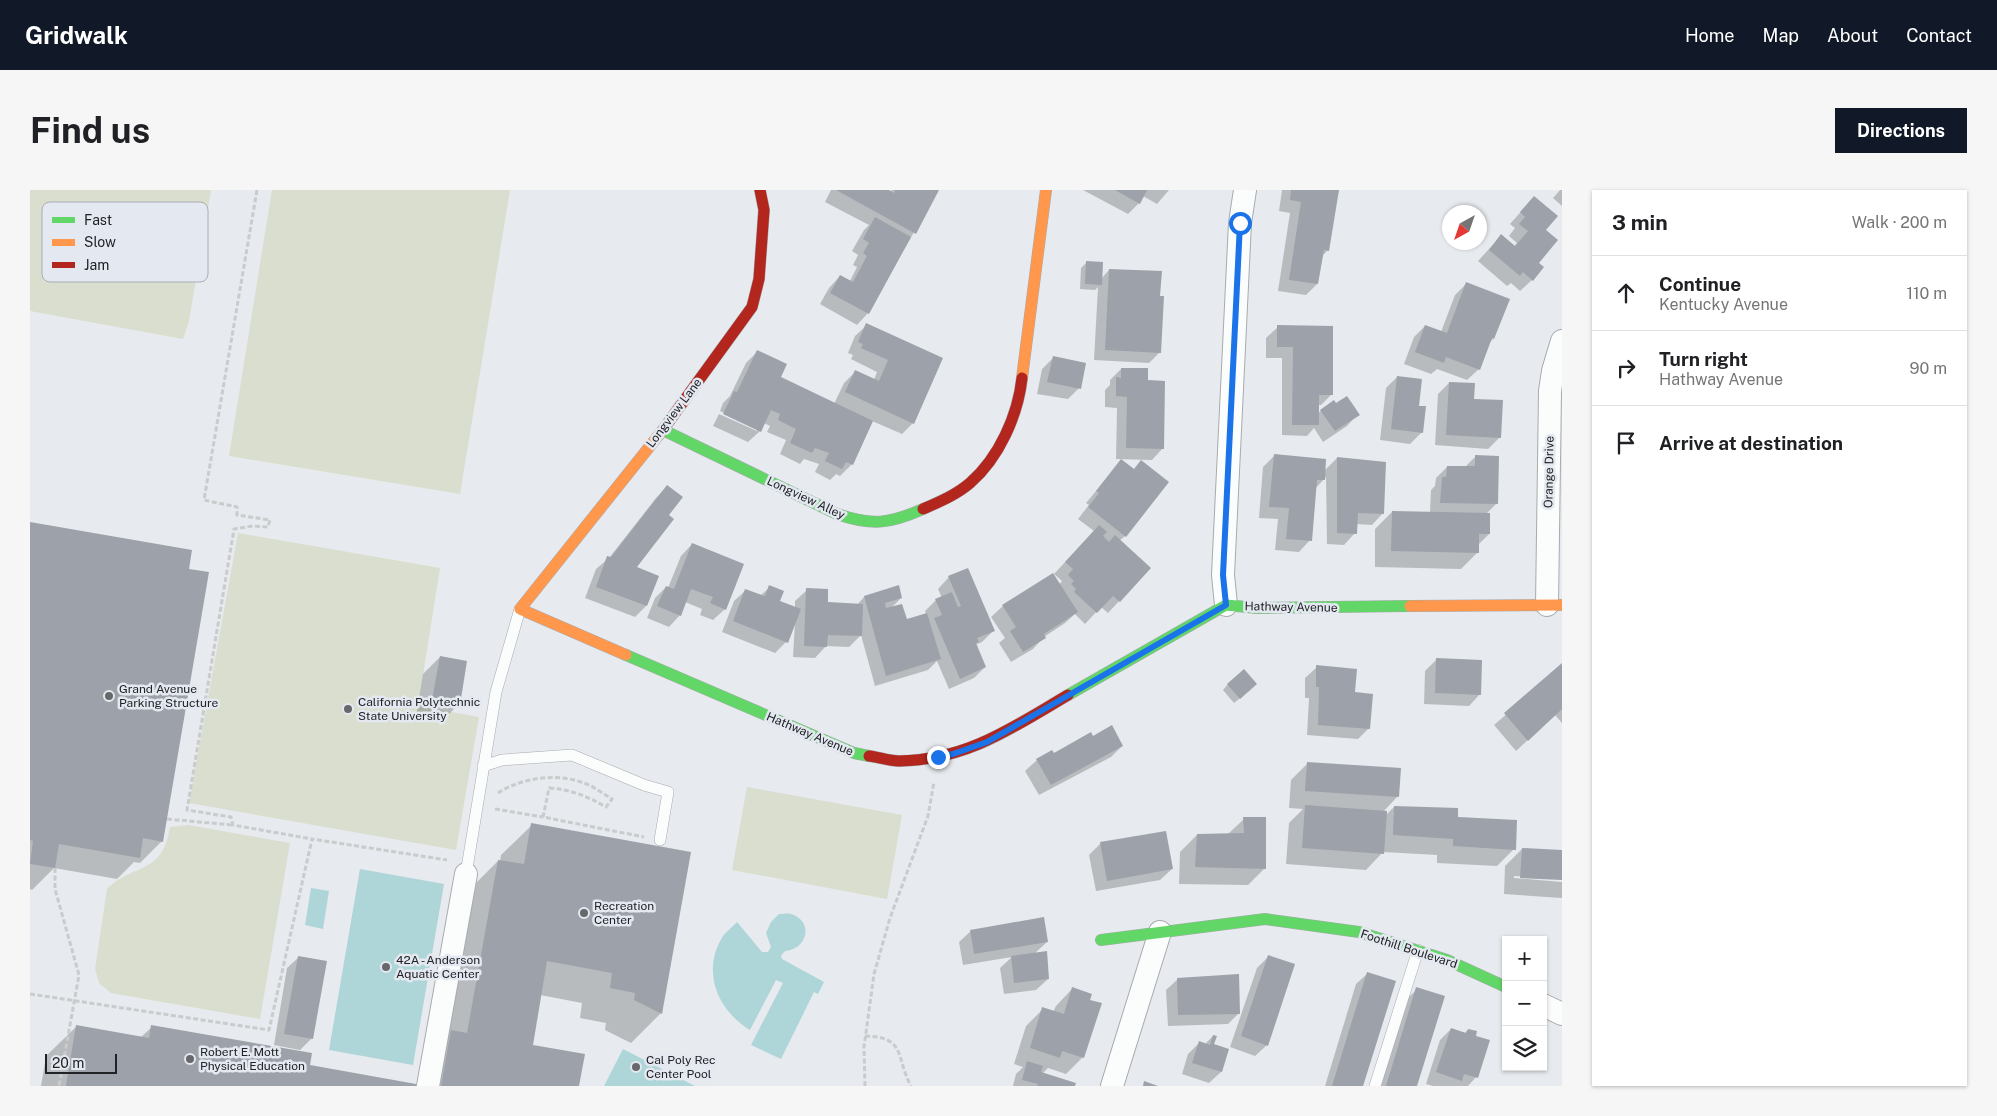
<!DOCTYPE html>
<meta charset="utf-8">
<style>
:root{--surface:#fff;--page:#f6f6f6;--text:#202124;--muted:#757577;--line:#e0e0e0;--accent:#111827}
body{margin:0;font-family:"Public Sans",sans-serif;background:var(--page);color:var(--text)}
.controls{position:absolute;right:15px;bottom:15px;display:grid;overflow:hidden;border-radius:0px;box-shadow:0 1px 4px #0004}
.controls button{width:45px;height:45px;display:grid;place-items:center;padding:0;border:0;border-bottom:1px solid var(--line);background:var(--surface);color:var(--text);font:25px sans-serif}
.compass{position:absolute;left:1412px;top:15px;width:45px;height:45px;border-radius:50%;background:var(--surface);box-shadow:0 1px 4px #0004;rotate:220deg}
.scale{position:absolute;left:15px;bottom:12px;width:72px;box-sizing:border-box;padding-left:5px;border:2px solid #212225;border-top:0;font-size:14px;line-height:18px;white-space:nowrap;color:#212225;-webkit-text-stroke:4px #e4e9f1;paint-order:stroke}
.stop{position:absolute;width:15px;height:15px;margin:-11px;border:4px solid #1a73e8;border-radius:50%;background:#fff}
.stop.end{background:#1a73e8;border-color:#fff;box-shadow:0 1px 5px #0008}
.list{margin:0;padding:0;list-style:none}
h2{display:flex;justify-content:space-between;align-items:center;height:65px;margin:0;padding:0 20px;font-size:21px}
h2 small{font-size:16px;font-weight:400;color:var(--muted)}
.list li{display:grid;grid-template-columns:32px 1fr auto;gap:15px;align-items:center;box-sizing:border-box;height:75px;padding:0 20px;border-top:1px solid var(--line)}
.list b{display:block;font-size:19px;white-space:nowrap}
.list p{margin:0;font-size:16px;white-space:nowrap;color:var(--muted)}
.list em{font-size:16px;font-style:normal;color:var(--muted)}
.icon{flex:none;width:28px;height:28px;fill:none;stroke:currentColor;stroke-width:2;stroke-linecap:round;stroke-linejoin:round}
.map{position:relative;flex:none;width:1532px;height:896px;overflow:hidden;border-radius:0px}
header{display:flex;align-items:center;gap:30px;box-sizing:border-box;height:70px;padding:0 25px;background:var(--accent);color:#fff}
header strong{font-size:24px}
nav{display:flex;gap:28px;margin-inline-start:auto;font-size:18px}
.intro{display:flex;align-items:center;justify-content:space-between;box-sizing:border-box;height:120px;padding:0 30px}
h1{margin:0;font-size:35px}
.button{padding:12px 22px;border-radius:0px;background:var(--accent);color:#fff;font-size:18px;font-weight:700}
main{display:flex;gap:30px;padding:0 30px}
aside{flex:1;background:var(--surface);border-radius:0px;box-shadow:0 1px 4px #0004}
.map>svg:first-child{display:block}
</style>
<header>
<strong>Gridwalk</strong>
<nav><a>Home</a><a>Map</a><a>About</a><a>Contact</a></nav>
</header>
<div class="intro"><h1>Find us</h1><a class="button">Directions</a></div>
<main>
<div class="map">
<svg width="1532" height="896" viewBox="0 0 1532 896">
<rect width="100%" height="100%" fill="#e7eaee"/>
<path fill="#d9dece" d="M0,0H181L159,131L153,149L0,121Z
M242,0H480L430,304L199,266Z
M208,343L410,378L388,516L449,527L426,660L159,613Z
M717,597L872,625L857,709L702,680Z
M158,635L260,653L230,829L81,803L69,793L65,779L77,699C105,672 132,686 140,637Z"/>
<path fill="#aed5d8" d="M330,679L414,694L383,875L299,860Z
M281,698L299,701L293,739L275,735Z
M749,724C752,724 758,723 761,724C784,731 778,759 755,761L751,766L752,769L794,792L788,804L784,802L751,869L721,855L753,793L746,790L720,840C687,820 671,781 693,746C697,741 703,736 707,732L732,762H738L741,757L736,743L741,732Z
M593,859L665,896H574Z"/>
<path fill="#0003" d="M801,0H856L860,2L862,0H908L838,123L827,135L790,114L799,98L810,86L820,91L827,77L823,75L828,65L822,61L834,40L839,35L795,12Z
M1053,0H1139L1127,14L1113,6L1109,13L1098,24Z
M1252,0H1308L1298,60L1291,67L1287,94L1276,105L1248,101L1260,23L1249,21Z
M1530,0H1532V16L1523,8Z
M1504,7L1514,40L1502,90L1490,101L1481,93L1477,96L1448,71L1471,46L1484,57L1487,53L1479,46L1485,38L1480,34Z
M1056,73L1071,89L1079,80L1129,107L1130,162L1119,173L1064,170L1068,97L1065,100L1050,99L1051,78Z
M1436,94L1463,149L1458,154L1449,179L1437,190L1407,179L1401,184L1374,174L1384,147L1395,136L1411,142L1425,105Z
M837,135L912,169L883,233L872,244L842,231L822,274L810,286L806,284L800,290L785,282L789,274L774,269L770,274L750,264L756,250L737,242L740,236L734,233L730,241L718,252L683,236L689,224L727,241V238L690,221L693,213L700,206L716,173L727,162L750,188L804,214L814,193L825,182L844,190L847,182L821,169L823,165L818,163L825,146Z
M1248,137L1302,204L1291,215H1288V223L1291,221L1328,224L1317,236L1293,252L1284,238L1277,246L1252,245V168H1236V148Z
M1023,168L1049,198L1038,209L1007,204L1012,179Z
M1091,179L1117,192L1133,258L1122,270L1086,269L1087,218L1075,217V200L1080,195V190Z
M1367,187L1388,217L1392,242L1380,254L1350,250L1356,198Z
M1419,193L1442,210L1470,247L1458,259L1405,255L1408,204Z
M1244,266L1294,281L1307,268L1355,273L1353,323L1342,335L1326,334L1325,343L1314,355L1297,354L1296,287L1285,299L1280,350L1269,362L1245,360L1248,329L1229,328L1233,277Z
M1445,267L1467,313L1456,324L1459,344L1448,355V362L1431,379L1345,377V339L1362,322L1400,323L1401,300L1405,296L1406,288L1417,277H1435Z
M1091,271L1095,346L1089,351L1119,379L1078,423L1071,417L1055,434L1045,424L1035,433L1014,447L1003,459L981,472L969,453L975,448L961,427L973,416L1029,395L1032,391L1024,384L1064,341L1048,329L1059,315L1056,313Z
M637,297L638,325L605,378L616,416L605,427L555,408L566,379L579,368L626,308Z
M0,333L158,380L132,651L110,673L104,672L87,689L24,678L2,700L0,699Z
M662,354L695,419L683,430L670,425L672,419L655,412L650,425L639,437L617,428L625,408L636,397L638,398L651,366Z
M919,387L964,440L952,452L945,455L955,477L944,488L919,499L907,471L898,480L845,496L831,445L819,457L796,456L785,468L763,467L765,432L756,452L745,463L692,442L704,411L716,400L730,406L740,397L748,412L765,418V411L777,400L797,414L827,415L834,407L871,408L860,419L876,430L896,424L895,421L906,410L912,408L908,399Z
M410,467L429,514L412,531L386,527L393,484Z
M1406,470L1450,504L1439,516L1394,514L1395,481Z
M1532,476V533L1525,525L1486,561L1464,535Z
M1287,477L1324,503L1339,538L1328,549L1277,545L1279,508H1275V488Z
M1198,494L1220,500L1204,513L1193,500Z
M1062,548L1092,556L1081,567L1009,605L995,581L1007,570Z
M1278,573L1367,607L1353,622L1355,626L1364,617L1427,628L1484,659L1467,676L1407,673V665L1353,662L1336,680L1256,674L1259,633L1273,619L1259,618L1261,590Z
M1214,629L1235,678L1218,695L1149,694L1150,662L1167,645L1198,644Z
M502,635L660,663L631,823L601,853L575,840L576,833L550,828L552,813L510,805L502,856L548,896H387L438,701L468,671H470L471,665Z
M1071,653L1142,679L1130,690L1066,701L1059,665Z
M1492,659L1532,662V689L1484,686V688L1532,692V708L1474,704L1475,676Z
M941,741L1017,752L1004,764L1018,789L1006,800L974,804L970,778L982,767L933,775L929,752Z
M269,767L282,848L270,860L244,855L257,778Z
M1238,767L1237,855L1225,866L1200,857L1227,778Z
M1338,783L1332,896H1295L1326,794Z
M1148,789L1209,823L1198,834L1138,836L1136,800Z
M1042,799L1053,867L1036,884L1018,878L1012,884L1044,896H983L986,884L993,877L984,874L996,836L1013,819L1023,822L1026,816Z
M1387,799L1386,896H1349L1376,810Z
M47,836L111,847L122,837L278,876L384,896H11L16,866Z
M1421,839L1434,844L1438,840L1446,887L1438,896H1403L1396,894L1410,850Z
M1183,846V855L1198,860L1191,882L1179,893L1152,884L1158,864L1170,852L1175,854Z"/>
<path fill="#9da1a9" d="M806,0H859L864,3L865,0H909L886,44Z
M1085,0H1117L1110,14Z
M1261,0H1309L1299,61L1294,60L1288,94L1259,90L1271,12L1260,10Z
M1504,6L1528,26L1516,40L1528,50L1509,73L1514,77L1503,91L1493,82L1490,86L1459,60L1471,44L1485,56L1498,41L1489,34L1495,27L1490,22Z
M845,27L881,47L839,124L800,103L810,85L823,92L837,66L833,63L839,53L833,49Z
M1056,71L1073,72L1072,95L1055,94Z
M1079,79L1132,81L1130,106H1134L1131,163L1075,160Z
M1436,92L1480,109L1464,149L1462,148L1450,180L1416,167L1414,173L1385,162L1395,135L1417,143Z
M836,133L913,168L884,234L815,202L825,180L849,191L858,170L831,158L833,154L828,152Z
M1247,135L1303,136V205H1289V235H1262L1263,157H1247Z
M727,160L757,174L751,187L843,231L823,275L816,272L812,279L795,271L799,263L785,258L782,263L760,253L766,239L748,230L750,224L741,220L731,242L693,224L704,201L707,202Z
M1023,166L1056,173L1051,199L1017,192Z
M1091,178H1118V190L1135,191L1134,259L1096,258L1097,207L1086,206V187L1091,188Z
M1367,186L1392,189L1389,216H1396L1393,243L1361,239Z
M1419,192L1445,193L1444,209L1473,210L1471,248L1416,245Z
M1317,206L1330,225L1305,241L1290,220L1304,210L1306,213Z
M1244,264L1296,269L1295,290H1287L1282,351L1256,349L1259,318L1239,317Z
M1445,265L1469,266L1468,314L1410,313L1412,287H1416L1417,276H1445Z
M1307,267L1356,272L1354,324L1328,323L1327,344L1307,343Z
M1091,269L1104,279L1111,270L1139,292L1096,347L1058,317L1069,303L1066,301Z
M637,295L653,307L639,325L644,329L607,377L629,386L617,416L566,397L577,366L581,367Z
M1362,321L1460,323V344H1449V363L1361,361Z
M0,332L162,360L159,379L179,382L133,652L113,648L110,668L29,654L25,678L0,674L3,651L0,650Z
M1069,335L1077,342L1073,346L1079,352L1085,345L1121,378L1090,412L1083,406L1067,423L1044,402L1046,399L1041,394L1044,391L1038,385L1043,379L1035,372Z
M662,353L714,374L696,420L680,413L683,407L661,399L651,426L627,416L636,396L644,399Z
M938,378L965,441L947,448L949,452L946,453L956,477L930,489L904,428L912,425L905,409L922,402L928,417L931,416L918,386Z
M1023,383L1048,422L1014,444L1016,448L993,462L980,441L986,437L972,415Z
M739,395L754,401L750,411L771,419L758,453L703,431L715,399L735,406Z
M869,395L872,408L855,413L856,418L872,414L877,429L897,423L911,469L856,486L834,406Z
M776,398L798,399V412L833,414L832,446L798,445L797,457L774,456Z
M410,466L437,471L430,515L402,510Z
M1406,468L1452,470L1451,505L1405,503Z
M1532,473V519L1498,551L1474,523Z
M1286,475L1327,479L1325,502L1343,504L1340,539L1288,535L1289,497H1286Z
M1214,479L1227,494L1210,509L1197,494Z
M1082,535L1093,556L1021,595L1006,569L1022,560L1024,563L1061,542L1063,546Z
M1277,572L1371,578L1369,607L1275,601Z
M1275,615L1357,621L1354,664L1272,658Z
M1364,616L1428,618V627L1487,630L1486,660L1423,656V649L1363,645Z
M1213,627H1236V679L1165,677L1167,644L1214,643Z
M501,633L661,662L632,824L604,810L605,803L580,798L582,783L517,771L503,855L555,864L549,896H411L421,840L437,843L468,670L494,674Z
M1136,641L1143,679L1077,691L1070,652Z
M1492,658L1532,660V690L1490,688Z
M1014,727L1018,752L944,764L940,740Z
M1017,761L1019,789L984,793L981,766Z
M1238,765L1265,774L1238,856L1211,846Z
M268,766L297,771L283,849L254,844Z
M1337,782L1366,791L1334,893L1333,896H1302Z
M1209,784L1210,824L1148,825L1147,788Z
M1042,797L1062,804L1060,810L1072,813L1054,868L1032,861L1030,868L1000,858L1012,817L1034,824Z
M1386,797L1415,806L1387,896H1356Z
M46,835L119,848L121,835L282,863L280,875L386,894V896H36Z
M1421,838L1436,843L1438,839L1447,841L1446,846L1460,850L1448,888L1434,884L1432,891L1406,882Z
M1183,845L1187,846L1184,854L1199,859L1192,882L1162,873L1169,851L1180,855Z
M997,871L1013,876L1011,882L1046,893L1045,896H1007L1008,894L992,890Z
M1114,891L1128,896H1113Z"/>
<g fill="none" stroke-linecap="round" stroke-linejoin="round">
<g stroke="#a8aaae" stroke-width="12">
<path id="lane" d="M453,576L472,570L542,565L614,595L638,602L630,650
M436,684L466,502L490,419
M1345,896L1388,760"/>
</g>
<g stroke="#a8aaae" stroke-width="24">
<path id="street" d="M1196,415L1193,385L1210,33L1215,0
M1517,415L1520,201L1523,181L1532,151
M1513,815L1532,824
M398,896L436,684
M1082,896L1130,742"/>
</g>
<g stroke="#a8aaae" stroke-width="12">
<path id="fast" d="M633,240L807,324C842,336 859,334 893,319
M596,465L824,563L839,566
M1038,505L1196,415L1227,418L1380,416
M1071,750L1235,729L1329,742L1417,770L1476,797"/>
</g>
<g stroke="#a8aaae" stroke-width="12">
<path id="slow" d="M992,188L1016,0
M1380,416L1532,415
M596,465L490,419L632,241"/>
</g>
<g stroke="#a8aaae" stroke-width="12">
<path id="jam" d="M632,241L722,117L729,89L734,20L730,0
M893,319C909,312 926,305 940,293C969,268 988,225 992,188
M839,566C848,567 859,571 869,571C937,570 982,538 1038,505"/>
</g>
<path stroke="#c9cbcc" stroke-width="3" stroke-dasharray="5 2.5" stroke-linecap="butt" d="M227,0L174,310L207,317V325L240,330L238,337L223,336L204,339L157,620L201,627L203,635L282,649
M468,603C491,588 525,583 551,592C562,595 572,603 582,609L576,617C557,606 542,600 519,598L513,627L614,647
M465,619L513,627
M137,629L203,635
M25,678V699L49,785L29,896
M0,804L239,840L282,649L417,670
M835,846C877,847 865,867 881,896
M835,896L834,857L844,784L860,728L898,626L904,592"/>
<use href="#lane" stroke="#fbfcfc" stroke-width="11"/>
<use href="#street" stroke="#fbfcfc" stroke-width="22"/>
<use href="#fast" stroke="#63d668" stroke-width="11"/>
<use href="#slow" stroke="#ff974d" stroke-width="11"/>
<use href="#jam" stroke="#b3261e" stroke-width="11"/>
</g>
<g fill="none" stroke-linecap="round" stroke-linejoin="round">
<path stroke="#1a73e8" stroke-width="6" d="M908,567L923,564L957,552L1196,415L1193,385L1210,33"/>
</g>
<g fill="#66686b" stroke="#e4e9f1" stroke-width="2">
<circle cx="79" cy="506" r="5"/>
<circle cx="318" cy="519" r="5"/>
<circle cx="554" cy="723" r="5"/>
<circle cx="356" cy="777" r="5"/>
<circle cx="160" cy="869" r="5"/>
<circle cx="606" cy="877" r="5"/>
</g>
<g text-anchor="middle" stroke-width="5" stroke-linejoin="round" paint-order="stroke">
<g font-size="12" fill="#212225" stroke="#e4e9f1">
<text transform="translate(644 223) rotate(-53)" y="4">Longview Lane</text>
<text transform="translate(1519 282) rotate(-89)" y="4">Orange Drive</text>
<text transform="translate(776 308) rotate(25)" y="4">Longview Alley</text>
<text transform="translate(1261 417) rotate(1)" y="4">Hathway Avenue</text>
<text transform="translate(780 544) rotate(23)" y="4">Hathway Avenue</text>
<text transform="translate(1379 759) rotate(18)" y="4">Foothill Boulevard</text>
</g>
<g font-size="12" fill="#212225" stroke="#e4e9f1" text-anchor="start">
<text x="89" y="503">Grand Avenue<tspan x="89" dy="14">Parking Structure</tspan></text>
<text x="328" y="516">California Polytechnic<tspan x="328" dy="14">State University</tspan></text>
<text x="564" y="720">Recreation<tspan x="564" dy="14">Center</tspan></text>
<text x="366" y="774">42A - Anderson<tspan x="366" dy="14">Aquatic Center</tspan></text>
<text x="170" y="866">Robert E. Mott<tspan x="170" dy="14">Physical Education</tspan></text>
<text x="616" y="874">Cal Poly Rec<tspan x="616" dy="14">Center Pool</tspan></text>
</g>
</g>
<rect x="12" y="12" width="166" height="80" rx="8" fill="#e4e9f1" stroke="#aaadb4" stroke-width="1"/>
<rect x="22" y="27" width="23" height="6" fill="#63d668"/>
<rect x="22" y="49" width="23" height="7" fill="#ff974d"/>
<rect x="22" y="72" width="23" height="6" fill="#b3261e"/>
<g font-size="14" fill="#212225">
<text x="54" y="35">Fast</text>
<text x="54" y="57">Slow</text>
<text x="54" y="80">Jam</text>
</g>
</svg>
<div class="controls">
<button>+</button>
<button>−</button>
<button><svg class="icon" aria-label="layers" viewBox="0 0 24 24"><path d="M12 4l9 5-9 5-9-5zM3 14l9 5 9-5"/></svg></button>
</div>
<svg class="compass" viewBox="-18 -18 36 36"><path d="M0-13l5 13h-10z" fill="#e53935"/><path d="M0 13l5-13h-10z" fill="#757577"/></svg>
<div class="scale">20 m</div>
<div class="stop" style="left:1210px;top:33px"></div>
<div class="stop end" style="left:908px;top:567px"></div>
</div>
<aside>
<h2>3 min<small>Walk · 200 m</small></h2>
<ul class="list">
<li><svg class="icon" aria-label="ahead" viewBox="0 0 24 24"><path d="M12 20V5M6 11l6-6 6 6"/></svg><div><b>Continue</b><p>Kentucky Avenue</p></div><em>110 m</em></li>
<li><svg class="icon" aria-label="right" viewBox="0 0 24 24"><path d="M7 20v-9h11M14 6l5 5-5 5"/></svg><div><b>Turn right</b><p>Hathway Avenue</p></div><em>90 m</em></li>
<li><svg class="icon" aria-label="arrive" viewBox="0 0 24 24"><path d="M6 21V4h12l-3 4 3 4H6"/></svg><div><b>Arrive at destination</b></div></li>
</ul>
</aside>
</main>
